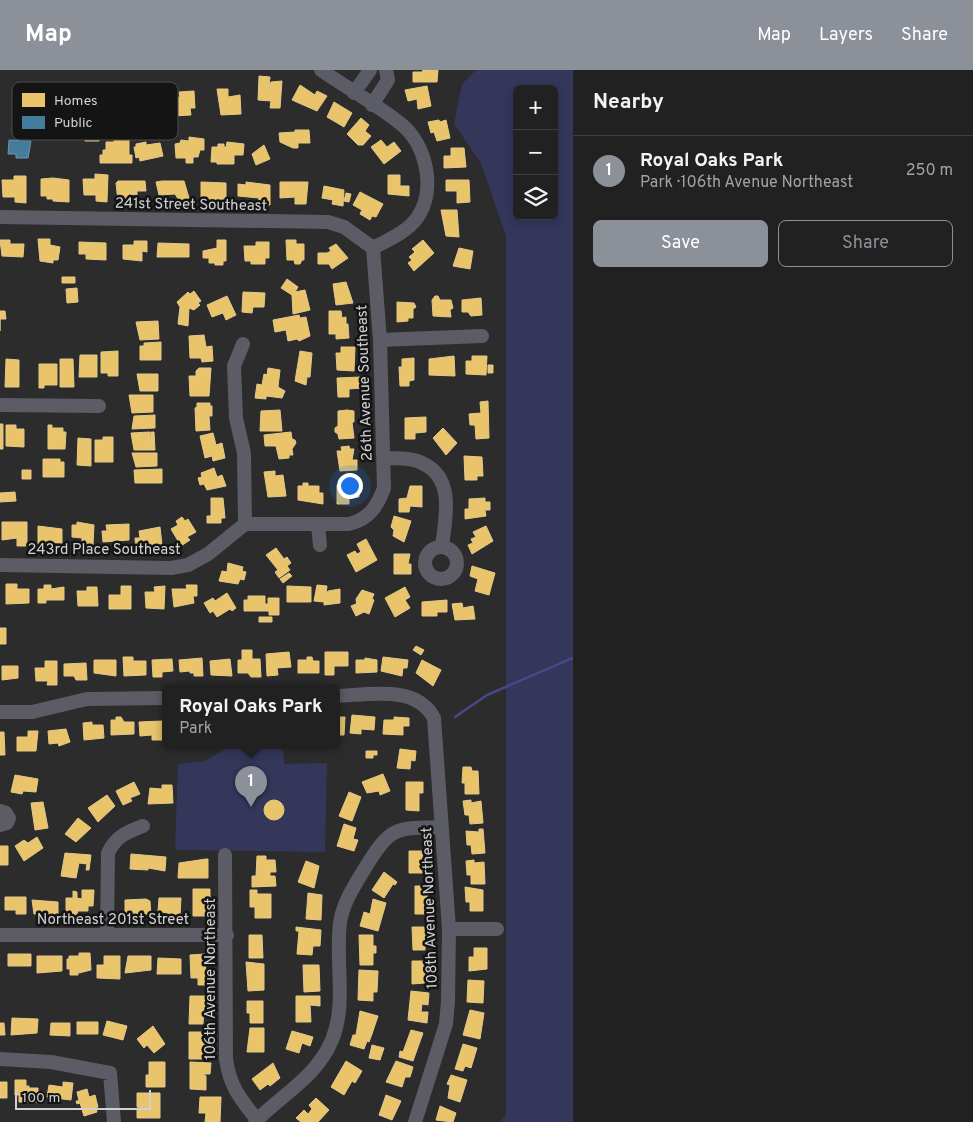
<!DOCTYPE html>
<meta charset="utf-8">
<style>
:root{--surface:#212122;--page:#29292a;--text:#f1f3f6;--muted:#a2a3a5;--line:#3e3e40;--accent:#8c9099}
body{margin:0;font-family:Overpass,sans-serif;background:var(--page);color:var(--text)}
.controls{position:absolute;right:15px;top:15px;display:grid;overflow:hidden;border-radius:8px;box-shadow:0 2px 8px #0003}
.controls button{width:45px;height:45px;display:grid;place-items:center;padding:0;border:0;border-bottom:1px solid var(--line);background:var(--surface);color:var(--text);font:25px sans-serif}
.scale{position:absolute;left:15px;bottom:12px;width:136px;box-sizing:border-box;padding-left:5px;border:2px solid #d1d1d3;border-top:0;font-size:14px;line-height:18px;white-space:nowrap;color:#d1d1d3;-webkit-text-stroke:4px #141415;paint-order:stroke}
.you{position:absolute;left:349px;top:415px;width:18px;height:18px;margin:-12px;border:4px solid #fff;border-radius:50%;background:#1a73e8;box-shadow:0 0 0 8px #1a73e833}
.badge{display:grid;place-items:center;width:32px;height:32px;border-radius:50%;background:var(--accent);color:#fff;font-size:16px;font-weight:700}
.pin{position:absolute;translate:-50% -41px;filter:drop-shadow(0 1px 2px #0008)}
.pin::after{content:'';position:absolute;top:26px;width:18px;height:15px;background:inherit;clip-path:polygon(0 0,100% 0,50% 100%)}
.popup{position:absolute;left:162px;top:614px;width:178px;height:65px;box-sizing:border-box;display:grid;place-content:center;border-radius:8px;background:var(--surface);filter:drop-shadow(0 1px 4px #0005);font-size:16px;white-space:nowrap;color:var(--muted)}
.popup b{font-size:19px;color:var(--text)}
.popup::after{content:'';position:absolute;left:50%;top:100%;margin-left:-10px;border:10px solid transparent;border-top-color:var(--surface)}
.list{margin:0;padding:0;list-style:none}
h2{display:flex;justify-content:space-between;align-items:center;height:65px;margin:0;padding:0 20px;font-size:21px}
h2 small{font-size:16px;font-weight:400;color:var(--muted)}
.list li{display:grid;grid-template-columns:32px 1fr auto;gap:15px;align-items:center;box-sizing:border-box;height:70px;padding:0 20px;border-top:1px solid var(--line)}
.list b{display:block;font-size:19px;white-space:nowrap}
.list p{margin:0;font-size:16px;white-space:nowrap;color:var(--muted)}
.list em{font-size:16px;font-style:normal;color:var(--muted)}
.actions{display:flex;gap:10px;padding:15px 20px}
.actions a{flex:1;padding:11px 0;border:1px solid var(--accent);border-radius:8px;text-align:center;font-size:18px;color:var(--accent)}
.actions .main{background:var(--accent);color:#fff}
.icon{flex:none;width:28px;height:28px;fill:none;stroke:currentColor;stroke-width:2;stroke-linecap:round;stroke-linejoin:round}
.map{position:relative;flex:none;width:573px;height:1052px;overflow:hidden}
header{display:flex;align-items:center;gap:30px;box-sizing:border-box;height:70px;padding:0 25px;background:var(--accent);color:#fff}
header strong{font-size:24px}
nav{display:flex;gap:28px;margin-inline-start:auto;font-size:18px}
main{display:flex}
aside{flex:1;background:var(--surface)}
.map>svg:first-child{display:block}
</style>
<header>
<strong>Map</strong>
<nav><a>Map</a><a>Layers</a><a>Share</a></nav>
</header>
<main>
<div class="map">
<svg width="573" height="1052" viewBox="0 0 573 1052">
<rect width="100%" height="100%" fill="#2c2c2d"/>
<path fill="#34365a" fill-rule="evenodd" d="M476,0H573V1052H500L506,1045V166L481,93L454,54L462,14ZM517,19H554V146H517Z
M230,676H283L284,694L327,693L325,782L175,780L178,694L205,691Z"/>
<path fill="#e9c46a" stroke="#e2c88a" d="M423,0H438L437,12H413V2H422Z
M259,6L270,7L269,17L271,12L282,11L280,38H270L271,31L258,30Z
M300,15L315,25L317,21L327,26L317,41L292,30Z
M427,16L431,36L418,39L417,29L408,31L405,20Z
M146,18L152,20L163,18L165,45L151,46V38L145,41L140,39L142,34L140,20Z
M217,19H228V27L240,25L241,44L221,45Z
M194,21L195,38H190L191,45L173,46L171,27H180L179,22Z
M334,32L352,43L344,57L327,47Z
M361,48L369,55L365,61L371,66L363,75H358L347,64Z
M439,50L440,52L446,50L450,68L437,71L434,62L431,63L428,52Z
M85,52H99V56H102L99,71H85Z
M75,55H84V69H69V58H75Z
M295,60H309L310,73H298V78H293L280,72L279,63L295,62Z
M189,67L204,69V80H200L198,87H193V93H186V88H176L175,74L180,73L181,70L189,71Z
M119,68H129V85H132V93H100V85H103V80H106V72H114V69Z
M381,70L387,77L394,72L401,81L384,94L371,77Z
M146,72V75L160,73L163,86L140,91L139,87L136,88L134,77H136V74Z
M227,72L244,74L243,85H234V94H217V92H211L212,77H218V74H224V77H226Z
M264,75L270,89L256,95L252,84Z
M451,78H464L466,97L444,98V86H451Z
M95,104L108,105L107,132L96,131V125H84L83,109H95Z
M388,105H400V116H409V126L388,124Z
M14,106H26V133L15,132V127H3L2,110H14Z
M53,108L69,110V132L53,131V129H47V126H41V109Z
M446,110H469L470,132L457,133V121H446Z
M118,111H145L146,121H137V125L129,124V130L118,131L116,113Z
M162,111H184L189,128L180,132L175,124L159,125L156,112Z
M201,112L226,113V133H209L207,128H201Z
M246,112L270,115V135L258,134L259,128L238,126V114L246,115Z
M280,112H308L306,134H295V127L280,128Z
M324,116L344,120L343,136L332,134L333,130L322,128Z
M360,122L383,134L376,147L372,146L370,150L360,144L362,140L353,135Z
M346,123L351,124L349,132L344,131Z
M441,140H457L459,167L446,166Z
M38,169H50V175L60,177L58,190H53V193L40,191Z
M0,170H10V174H24L23,187L2,186Z
M217,170H226V191H223V195H215V193H209V188H203V181L217,178Z
M286,170H296V174H304V190H302L300,194H295L294,190H287Z
M423,170L434,183L414,201L408,193L412,190L409,187L415,182L412,179Z
M134,171H147V182L142,181V191L123,189V175H134Z
M79,172L106,173V190L86,189V184H79Z
M256,172H269V188H265V194H251V191H245L244,176H256Z
M158,173L189,174V187H157Z
M336,174L348,188L332,199L329,194H318V183H327L331,181L329,178Z
M459,178L473,181L470,199L453,196Z
M62,207H75V213H62Z
M287,209L298,217L295,222L305,220L310,240L293,244L292,225L281,218Z
M346,212L353,233L336,235L333,214Z
M77,218L78,232L67,233L66,219Z
M194,221L201,231L198,233L200,235L194,240L189,238L188,256L178,254L180,237L177,232L188,222L190,224Z
M243,222L265,223L264,237H253L252,243L242,242Z
M227,226L236,245L226,250L223,243L212,247L207,235Z
M435,226H438L440,230H451L453,238L450,240L451,247L433,246L432,230Z
M481,228L482,245L471,246L468,242H462V230Z
M397,232L414,233L416,237L413,239V248H408V251L397,252Z
M0,241H5L6,249H0V261Z
M329,241H341L342,248L346,247V254H348L349,268L336,269V264H329Z
M299,245L300,248L306,247L310,266L299,271L297,269L288,271L286,260L275,262L273,250Z
M158,251L159,269L140,270L136,252Z
M204,265L206,277L212,276L213,291L202,292L201,288H190L189,266Z
M161,272V290H140V276H144V273Z
M341,277H355L354,301L337,300L336,283H341Z
M118,281V306H108V303H101V282Z
M300,281L312,283L310,307H307L306,315L295,311Z
M80,285H97V307H79Z
M454,286L455,306L429,305V289Z
M472,286H487L486,305L466,304V291H472Z
M414,288V310L409,311V316H400L399,297H402V289Z
M6,289L19,290V317H5Z
M60,289H73L74,317H60Z
M39,294H57V315H44V318H39Z
M488,295H493V303H488Z
M199,298H211L209,326H190L189,306H196V301Z
M268,298L280,300L278,317L285,321L282,328L266,326V329L255,328L257,314L262,315L264,304L267,305Z
M137,304H158V321H140Z
M361,307V318L349,319V327H338L337,308Z
M129,325H153V342L132,343Z
M488,331L489,368L476,369L475,355H470L469,344L481,343L480,332Z
M197,333H210V336H212V346H209L210,360L196,361L195,338L197,337Z
M280,340L282,361H260L261,341Z
M347,340L354,341V352H352L354,368L339,369L338,364L335,362V358L338,356V341Z
M155,345V358L132,359L134,346Z
M426,347V362L415,363V369H405V348Z
M0,354H3V379H0Z
M6,355H16V359H24V377L6,376Z
M48,355H52V358H63V362H66L65,379H48Z
M443,358L457,373L446,385L433,368Z
M150,362L151,380H134L131,363Z
M151,362H154L155,380H151Z
M291,362L292,369L295,370L296,373L292,379L293,385H289V388L279,389L276,376H265L264,365Z
M213,363L216,375L222,373L225,388L213,391L212,386L205,388L200,366Z
M103,367H113V392H95V370H103Z
M78,368L91,369V396L77,395Z
M349,376L350,379H354L352,390H357V400L340,401L337,381H342L341,377Z
M132,383H157V396L136,397Z
M464,386L482,387L483,406H477V410H465Z
M43,389H60V392H64V407H43Z
M214,398L217,407L222,405L226,416L207,420L204,414L200,415L198,408L202,407L201,403Z
M162,399V413H135L134,400Z
M22,400H31V409H22Z
M275,401V406L283,405L286,426L268,427L264,402Z
M303,413H308V416H319V423H323V434L298,430V416H303Z
M337,415L359,416V427L349,428V434H337Z
M410,416H422V437L410,436L409,442H399V429L407,428Z
M15,422L16,431L0,432V423Z
M211,428H223L225,448H221V453H207V446H211Z
M485,428V432H490V440H485L486,446L465,449V439H469V429Z
M394,446L411,451L404,472L393,466L394,460L391,457Z
M182,447L185,451L188,449L196,462L187,467L190,470L181,476L171,459L178,455L176,451Z
M2,452H27V476H17V468L2,470Z
M77,452L94,455L93,475L82,474V468L72,467V455H77Z
M129,454V470L103,472L102,461H107L106,455Z
M38,456L62,459V473H51L50,477H38Z
M486,456L493,471L472,484L468,475L473,473L471,469L476,467L473,462Z
M160,457L162,475L136,480L135,468H140L139,461Z
M366,469L377,490L356,502L347,485L355,481L357,484L361,482L357,474Z
M276,478L284,489L287,487L291,493L287,496L290,500L279,508L275,502L278,500L266,485Z
M394,484H410L408,494H411V504H394Z
M228,493L243,497L242,501L246,502L244,510L240,509L238,514L219,511L222,501L227,502Z
M472,496L495,503L489,525L475,521L478,509L470,506Z
M289,503L292,506L283,513L280,509Z
M6,514H17V519H29V533L6,534Z
M44,515H51V519L64,517V530H46V533H38V519H44Z
M186,515H197V526H193L194,533L174,537L172,519H187Z
M317,515L327,516L326,524L328,521L340,519V533L324,535V532L314,531Z
M121,516H131V539H109V525H121Z
M165,516L164,539L146,538L145,522H155L154,517Z
M287,516L311,517V532H287Z
M87,517H97L98,536H78L77,521H87Z
M405,517L410,527L405,530L410,538L395,547L385,528Z
M362,520L374,524L372,529L374,530L369,544L364,542L356,546L351,536L356,534L357,537L356,529Z
M227,523L236,538L232,541L230,539L217,547L213,541L210,543L204,533L213,528L215,531Z
M248,526H265V534H268V528H279V545H269V541H244V530H248Z
M447,530V542H437V546H422V532Z
M462,533L463,538L473,536L475,549L455,550L452,534Z
M259,547H272V552H259Z
M0,558H6V574H0Z
M416,576L424,580L421,585L413,580Z
M242,580H252V589H260L261,607H251L248,603H238V590H242Z
M289,582L291,597L277,598L278,605L267,606L266,584Z
M325,582H348V596H334V605H325Z
M123,587H133V591H146V605L124,606Z
M307,587H312L313,591H319V603H298V590H307Z
M383,587L408,590L407,598H403L402,606L381,601Z
M202,588L203,606H194V603H190V601L180,602L179,590Z
M365,588L377,590V602L356,603V590H365Z
M172,589L173,601L162,602V607H153L152,590Z
M230,589L232,606L211,605L210,591Z
M94,590H116V606L94,603Z
M422,590L441,600L433,616L416,603Z
M45,591H57V615H47L48,611H36L35,598H45Z
M86,593L87,610H76L74,606H64V594Z
M2,596H18V608L2,610Z
M352,645L375,647L374,660L361,659V664L350,663Z
M116,647H121L124,652H134V664L111,665V650H116Z
M336,647H345L344,665H336Z
M394,647L409,648V656H403V665L383,664L384,650H394Z
M162,651L163,670H152V665L140,666L139,652Z
M92,652V655H103L104,668L84,670L83,653Z
M66,659L70,672L59,676L58,673L49,674L48,661Z
M28,661H38L36,681H17V667H28Z
M0,662H4L5,685H0Z
M400,679L416,681L415,691L411,690L410,699L397,698Z
M366,681H377V685H373V688H366Z
M463,697H471L472,701H478L479,724H465V713H462Z
M383,704L390,721L380,725L379,721L367,723L362,712Z
M15,705L38,709L36,722L23,721L22,724L11,722Z
M134,712L140,724L130,728L132,731L123,735L116,721Z
M406,712H423V723H419V741L406,740Z
M162,715H172L173,733L148,734L150,718L162,719Z
M349,722L361,727L352,751L339,746Z
M107,725L115,736L98,752L88,738Z
M471,730V733L481,731L483,753L470,754L469,745H465L463,731Z
M264 740a10 10 0 1 1 20 0a10 10 0 1 1-20 0Z
M43,732L48,758L35,760L31,733Z
M78,748L91,758L76,772L65,764Z
M344,754L356,758L353,769L358,770L354,781L337,776Z
M479,759H483L485,783L472,784L471,775H467L466,761L479,762Z
M37,767L43,778L24,791L15,776L24,770L28,773Z
M0,776H8V795H0Z
M409,781H422L425,803H409Z
M65,783L91,785L89,800H86L87,794L79,793L76,808L61,806Z
M131,784L166,787L165,801L148,798V800L130,799Z
M257,786H266V790H275L276,802H270V806H275L276,816L252,817V806H256Z
M206,789H208V808H178L179,793Z
M474,790V793L484,792L485,814H471V805H467L466,791Z
M306,791L319,796L314,818L298,812Z
M384,802L397,812L395,815L393,814L384,828L372,820Z
M415,816H427L428,844H415Z
M465,817L483,820V841H470V832H466Z
M193,819H210V838H207V846H193Z
M82,820H94L93,836H88V841H78L76,846H66V828H73V821L77,822V828L82,829Z
M250,820H257V824H271V848H255V837H250Z
M308,823L322,825L321,850L306,849Z
M5,827H26V844H16V840H5Z
M159,828H181L180,846L158,841Z
M146,829L150,831L151,845L125,843V830Z
M373,829L386,833L378,861L360,856L364,842L370,844Z
M32,830L58,832V844H34Z
M296,857L321,860L320,876H313L312,885L297,884L299,861H296Z
M412,857H431V868L425,869V880H413Z
M249,865H262L263,888H249Z
M359,865H373V876H376V883H373V895H360Z
M474,878H487V899L469,901V887H474Z
M79,883H90L91,900L79,903L78,900V905H70V899H67V889H69V886H79Z
M8,884H31V896H8Z
M205,884L206,905H210V915H198V908H191L190,885Z
M37,886H62V901L37,903Z
M104,886H120V909L97,908V895H104Z
M128,886H151V900L125,903Z
M158,888L181,889V904H157Z
M412,891H430L431,903H425V913L412,914Z
M246,892L264,894V920L248,921Z
M303,895H319L320,921L304,922Z
M359,900L378,901L377,922H373V931L358,930Z
M468,910L484,911L483,933L467,932Z
M411,921L429,923L428,935L422,934L421,942H428L427,953L408,950Z
M190,926H207V938H204L203,954H189Z
M296,926H320V936L310,935L311,952H296Z
M247,931H263V953H250V943H247Z
M470,940L484,943L480,969L463,965Z
M360,941L378,946L372,964L369,972L367,971L364,979L350,975L353,965H356Z
M12,948L38,949L37,963L11,965Z
M107,951L127,956L123,970L103,965Z
M77,952H98V964H77Z
M0,953H4L5,965H0Z
M51,953H70V966L50,965Z
M153,956L165,974L154,983L147,975L144,978L137,969Z
M250,958H264V982H247Z
M411,960L423,963L413,991L399,987L400,981L403,982Z
M292,961L313,967L310,976L302,973L299,983L286,979Z
M189,962H206V987L202,986V989H189Z
M463,974L477,978L471,998L465,996L463,1001L455,999Z
M372,975L384,978L380,990L369,988Z
M346,991L362,1001L355,1013L352,1011L344,1025L331,1017Z
M396,991L413,997L410,1007H405L402,1017L386,1012Z
M149,992H165V1017H146V1005H149Z
M190,992L211,993L210,1004H203L206,1006V1020L190,1019Z
M273,993L280,1008L270,1016L268,1014L260,1020L252,1009Z
M451,1005L467,1010L460,1032L448,1028L450,1015L447,1014Z
M15,1010H26V1016H29V1018H38V1032H19V1025H15Z
M0,1012H7V1028H0Z
M63,1012L73,1013L71,1030L47,1027L49,1015L63,1017Z
M87,1019L89,1027L95,1025L98,1037L96,1038L97,1042L84,1046L80,1033L77,1034L76,1031H79L77,1022Z
M137,1023H160V1048H137V1038L145,1037H137Z
M386,1025L401,1031L392,1050L379,1045Z
M200,1027H221L220,1052H205L206,1043H199Z
M316,1028L329,1040L318,1052H301L296,1048L304,1040L308,1044L312,1039L309,1035Z
M440,1036L456,1043L453,1052L436,1050Z"/>
<path fill="#457b9d" stroke="#6f95ad" d="M9,70L31,71L28,88H16V84H8Z"/>
<g fill="none" stroke-linecap="round" stroke-linejoin="round">
<path stroke="#464887" stroke-width="2.5" d="M455,647L487,625L573,588"/>
<path stroke="#5b5c66" stroke-width="14" d="M321,0C347,18 376,34 401,54C426,74 437,120 417,148C407,162 388,170 373,178
M354,23L370,0
M372,35L388,10L386,0
M0,147L328,152L344,157L373,178
M380,270L482,266
M243,274L234,296L236,348L244,383L245,454
M0,335L99,336
M384,388C396,389 411,387 422,393C456,408 445,449 442,477
M318,455L320,475
M425 493a16 16 0 1 1 32 0a16 16 0 1 1-32 0Z
M0,495L171,498L188,495L208,484L245,454H349C369,449 377,437 384,418L380,270L373,178
M336,626C368,625 416,614 434,648L449,859L448,931L446,954L415,1052
M0,642H32L87,629L166,628
M0,741L6,743L9,748L7,753L0,755
M225,785L226,989C230,1017 240,1028 257,1050
M449,859H497
M0,865H227
M107,865L108,783C116,766 127,762 143,756
M0,989L51,992L110,1003L114,1052
M255,1052C282,1024 316,1008 332,970C347,934 335,891 340,853C343,832 355,815 365,798C391,756 395,758 442,757"/>
</g>
<g text-anchor="middle" stroke-width="5" stroke-linejoin="round" paint-order="stroke">
<g font-size="15" fill="#d1d1d3" stroke="#141415">
<text transform="translate(191 134) rotate(1)" y="5">241st Street Southeast</text>
<text transform="translate(364 313) rotate(-92)" y="5">26th Avenue Southeast</text>
<text x="104" y="484">243rd Place Southeast</text>
<text transform="translate(429 838) rotate(-92)" y="5">108th Avenue Northeast</text>
<text x="113" y="854">Northeast 201st Street</text>
<text transform="translate(210 909) rotate(-90)" y="5">106th Avenue Northeast</text>
</g>
</g>
<rect x="12" y="12" width="166" height="58" rx="8" fill="#141415" stroke="#4d4d4e" stroke-width="1"/>
<rect x="22" y="23" width="23" height="14" fill="#e9c46a"/>
<rect x="22" y="46" width="23" height="13" fill="#457b9d"/>
<g font-size="14" fill="#d1d1d3">
<text x="54" y="35">Homes</text>
<text x="54" y="57">Public</text>
</g>
</svg>
<div class="controls">
<button>+</button>
<button>−</button>
<button><svg class="icon" aria-label="layers" viewBox="0 0 24 24"><path d="M12 4l9 5-9 5-9-5zM3 14l9 5 9-5"/></svg></button>
</div>
<div class="scale">100 m</div>
<div class="you"></div>
<div class="pin badge" style="left:251px;top:737px">1</div>
<div class="popup"><b>Royal Oaks Park</b>Park</div>
</div>
<aside>
<h2>Nearby<small></small></h2>
<ul class="list">
<li><span class="badge">1</span><div><b>Royal Oaks Park</b><p>Park · 106th Avenue Northeast</p></div><em>250 m</em></li>
</ul>
<div class="actions"><a class="main">Save</a><a>Share</a></div>
</aside>
</main>
